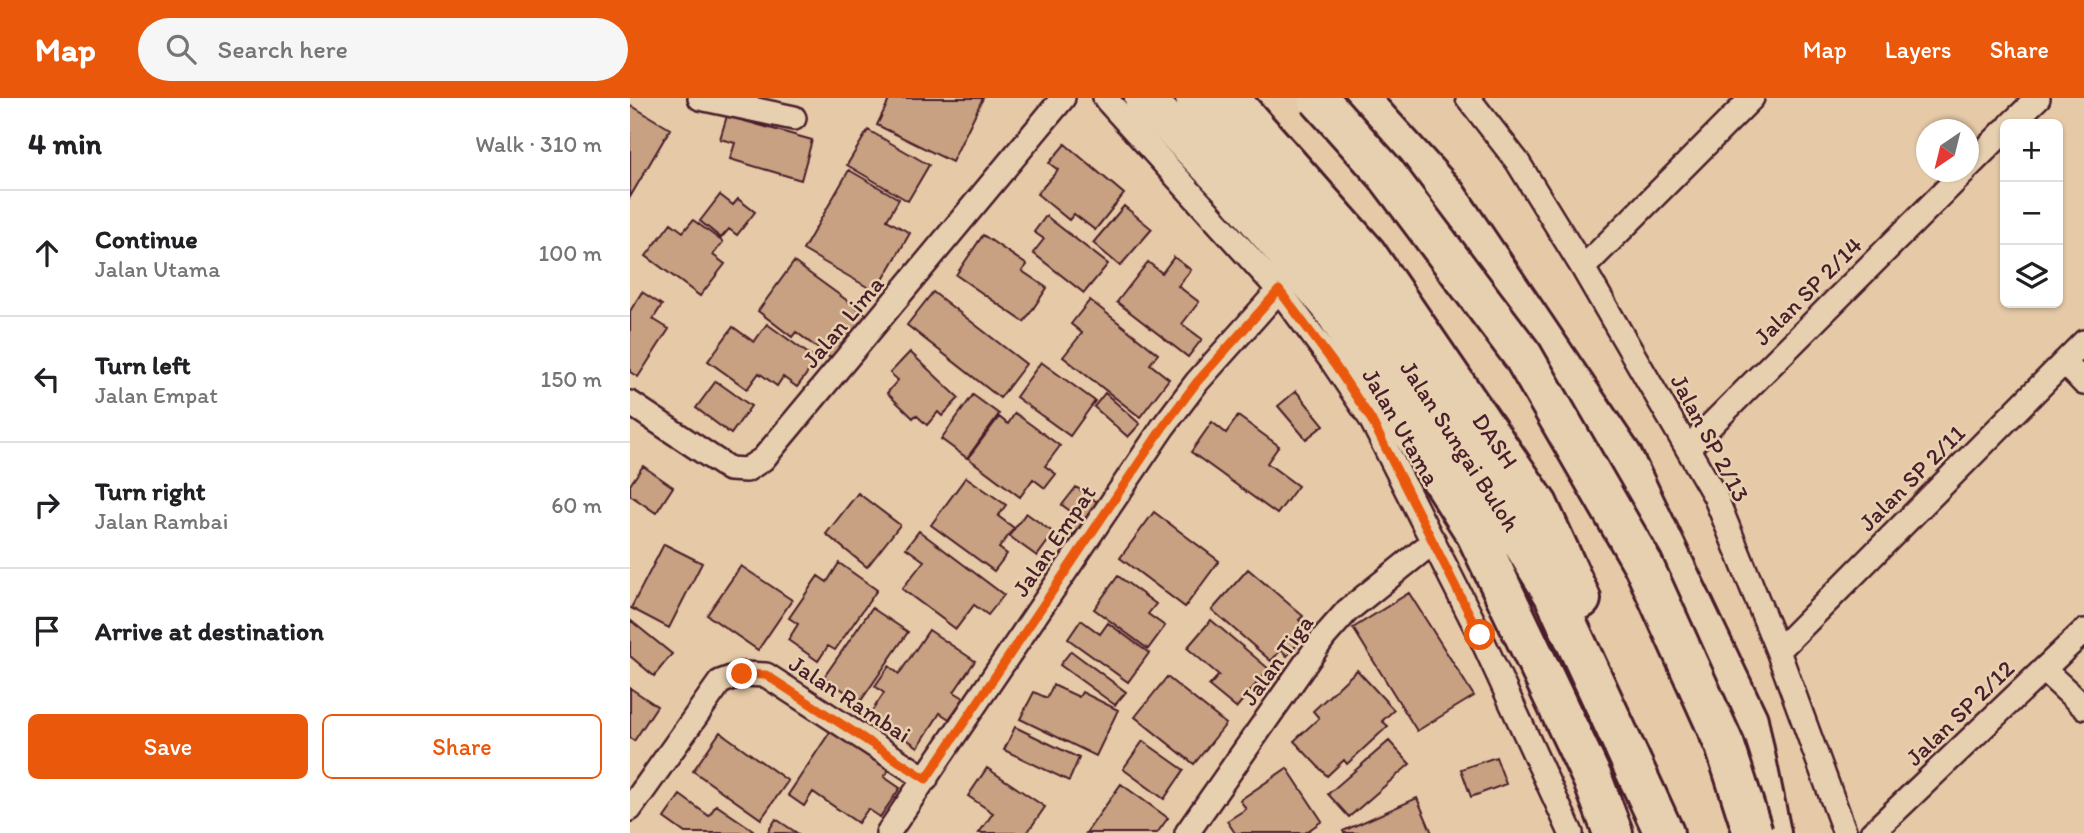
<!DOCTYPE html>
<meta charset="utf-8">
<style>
:root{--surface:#fff;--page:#f6f6f6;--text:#202124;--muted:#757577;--line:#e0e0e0;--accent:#ea580c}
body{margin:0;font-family:Itim,sans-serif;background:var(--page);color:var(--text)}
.controls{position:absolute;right:21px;top:21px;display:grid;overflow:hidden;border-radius:10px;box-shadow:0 2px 5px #0004}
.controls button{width:63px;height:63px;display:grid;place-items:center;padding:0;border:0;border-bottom:2px solid var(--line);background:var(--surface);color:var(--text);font:35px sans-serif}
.compass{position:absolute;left:1286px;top:21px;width:63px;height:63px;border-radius:50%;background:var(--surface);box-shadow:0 2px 5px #0004;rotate:215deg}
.stop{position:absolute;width:21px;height:21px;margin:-16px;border:5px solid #ea580c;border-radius:50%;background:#fff}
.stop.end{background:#ea580c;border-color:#fff;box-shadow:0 2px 7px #0008}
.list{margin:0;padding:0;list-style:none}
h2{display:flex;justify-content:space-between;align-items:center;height:91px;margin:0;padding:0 28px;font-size:30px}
h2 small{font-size:23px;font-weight:400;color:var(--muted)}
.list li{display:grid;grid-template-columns:46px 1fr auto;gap:21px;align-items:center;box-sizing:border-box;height:126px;padding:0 28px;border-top:2px solid var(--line)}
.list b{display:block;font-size:26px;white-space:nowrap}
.list p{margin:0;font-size:23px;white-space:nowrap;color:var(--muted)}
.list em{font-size:23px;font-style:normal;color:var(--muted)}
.actions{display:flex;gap:14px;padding:21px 28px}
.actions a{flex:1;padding:16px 0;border:2px solid var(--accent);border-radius:10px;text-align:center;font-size:24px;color:var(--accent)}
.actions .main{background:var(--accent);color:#fff}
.icon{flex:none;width:38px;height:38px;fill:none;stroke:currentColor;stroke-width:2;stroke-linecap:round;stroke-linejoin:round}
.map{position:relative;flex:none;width:1454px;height:735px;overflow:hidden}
header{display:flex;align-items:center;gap:42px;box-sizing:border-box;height:98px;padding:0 35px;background:var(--accent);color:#fff}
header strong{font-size:33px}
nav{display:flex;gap:38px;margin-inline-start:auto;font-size:24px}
.search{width:490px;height:63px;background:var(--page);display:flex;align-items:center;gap:18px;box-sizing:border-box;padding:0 24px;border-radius:38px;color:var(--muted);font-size:26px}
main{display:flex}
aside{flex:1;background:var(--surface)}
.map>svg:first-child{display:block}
</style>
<header>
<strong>Map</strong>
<div class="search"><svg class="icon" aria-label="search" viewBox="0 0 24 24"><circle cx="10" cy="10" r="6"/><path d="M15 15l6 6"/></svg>Search here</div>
<nav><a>Map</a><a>Layers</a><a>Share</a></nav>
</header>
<main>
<aside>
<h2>4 min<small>Walk · 310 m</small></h2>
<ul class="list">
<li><svg class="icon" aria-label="ahead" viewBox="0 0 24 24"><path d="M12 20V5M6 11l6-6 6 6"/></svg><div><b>Continue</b><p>Jalan Utama</p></div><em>100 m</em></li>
<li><svg class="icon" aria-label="left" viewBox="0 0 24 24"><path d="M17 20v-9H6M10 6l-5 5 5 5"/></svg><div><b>Turn left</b><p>Jalan Empat</p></div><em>150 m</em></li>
<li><svg class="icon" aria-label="right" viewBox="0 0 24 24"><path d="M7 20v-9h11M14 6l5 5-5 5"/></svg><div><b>Turn right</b><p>Jalan Rambai</p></div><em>60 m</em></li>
<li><svg class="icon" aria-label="arrive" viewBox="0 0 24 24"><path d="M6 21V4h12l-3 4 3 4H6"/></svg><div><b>Arrive at destination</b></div></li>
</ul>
<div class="actions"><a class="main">Save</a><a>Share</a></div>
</aside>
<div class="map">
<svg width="1454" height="735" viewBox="0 0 1454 735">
<rect width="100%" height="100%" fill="#e6caa8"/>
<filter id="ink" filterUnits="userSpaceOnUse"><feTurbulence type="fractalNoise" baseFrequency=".0143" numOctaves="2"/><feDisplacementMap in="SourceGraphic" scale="14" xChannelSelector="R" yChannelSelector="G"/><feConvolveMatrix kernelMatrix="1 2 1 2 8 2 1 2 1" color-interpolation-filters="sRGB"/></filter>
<g filter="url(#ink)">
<path fill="#c7a181" stroke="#4a1f2b" stroke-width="2" d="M260,0H353L322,64L247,27Z
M2,8L40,31L0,99V12Z
M97,18L182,42L171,82L100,61L105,45L90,41Z
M238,32L299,67L278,103L217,67Z
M435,46L494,96L465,132L444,116L439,122L407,96L428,72L419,65Z
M219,72L269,101L257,122L280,135L246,194L173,152Z
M90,97L103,107L108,101L125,114L107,137L99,131L91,140L70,123Z
M494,108L522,131L490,168L463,145Z
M416,118L478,166L454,195L403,155L414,141L404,134Z
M63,122L93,144L83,157L95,166L70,198L16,158L41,125L53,134Z
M353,137L397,167L392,173L417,190L394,224L326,177Z
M544,159L561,172L548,188L569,204L552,226L572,241L558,259L487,204L518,164L532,175Z
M164,164L237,217L203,262L166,234L162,239L128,213Z
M12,194L32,207L23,221L39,231L8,279L0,274V213Z
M303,194L396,266L370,300L277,227Z
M460,202L528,256L520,266L539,281L510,319L433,259L452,235L441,226Z
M137,226L187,262L167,289L153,279L147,288L129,275L117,291L78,263L103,229L124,244Z
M280,254L329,300L312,318L308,314L297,327L286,317L283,320L257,295L268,282L260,275Z
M411,264L465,303L440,338L386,299Z
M86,283L121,308L101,336L66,310Z
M666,293L694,327L676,341L648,308Z
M475,295L510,326L498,339L464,309Z
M343,297L369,316L337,360L311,341Z
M385,315L430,348L415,368L426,376L415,390L403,381L390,399L338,360L369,319L378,326Z
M608,318L649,348L637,365L668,388L647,416L561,354L582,324L596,335Z
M13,368L43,389L26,415L0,397V387Z
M336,379L376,407L368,418L384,430L369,450L377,456L364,473L301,427Z
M446,389L467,404L441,440L430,433L443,415L432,407Z
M228,395L270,427L237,469L196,436Z
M524,414L589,463L555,509L490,460Z
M396,415L424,435L407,458L379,438Z
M289,433L374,497L358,517L344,507L326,531L272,491L294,463L276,450Z
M34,446L72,465L39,530L1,510Z
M209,465L247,492L205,552L198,548L188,563L158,542L168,526L159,520L188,478L197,484Z
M111,468L162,502L128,552L77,517Z
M618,471L673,518L669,522L680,532L657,558L651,552L641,563L582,512Z
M488,478L526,506L518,516L535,528L518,551L464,511Z
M779,495L844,598L787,633L723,530Z
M242,510L278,534L230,604L194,579Z
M0,522L42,556L24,578L0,558Z
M451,522L470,536L478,525L519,555L498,584L438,541Z
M581,522L639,571L606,610L579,588L589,577L557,550Z
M299,532L345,563L324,594L334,600L319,621L310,615L288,649L240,616L254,595L245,588L259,568L269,576Z
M441,553L496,594L485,607L430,567Z
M727,572L764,612L752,623L758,628L717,666L714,662L697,678L664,643L689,620L683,613Z
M537,579L596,626L564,666L505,619Z
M423,587L449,599L452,594L488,612L466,658L390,621L404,594L417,600Z
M0,590L27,608L4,643L0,640Z
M385,629L449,660L439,683L374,652Z
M202,631L260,670L254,679L270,690L250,719L238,711L228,725L183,694L174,708L158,697Z
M90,634L158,683L131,721L63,673Z
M513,643L554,672L534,701L493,671Z
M759,643L780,666L719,719L698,696Z
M866,659L876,686L841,699L831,671Z
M357,670L415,709L397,735H349L363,715L338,698Z
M657,670L692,723L675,735H605L597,723L616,711L610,702Z
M491,686L538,720L527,735H456Z
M50,697L79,718L86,707L123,732L121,735H55L34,720Z
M787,700L802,735H714L713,733Z
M146,721L167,735H137Z"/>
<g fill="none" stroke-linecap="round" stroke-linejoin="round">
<g stroke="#4a1f2b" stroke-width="28">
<path id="street" d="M70,0L164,20
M475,0L649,192L704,266L741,321L850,537L941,735
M838,0L887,63L953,170L1085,398L1148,553L1215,735
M1381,26L1408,0
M1338,69L1375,32
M953,170L1122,0
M1434,264L1454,285
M0,305L99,371L116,372L133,361L433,0
M1058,350L1334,74
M1148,553L1454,244
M1414,572L1454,609
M0,711L90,584L112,576L136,577L296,681
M258,735L533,329L567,284L649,192
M557,735L694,539L717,513L804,443
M1242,735L1454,533"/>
</g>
<g stroke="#4a1f2b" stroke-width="44">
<path id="highway" d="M514,0L603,92L701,208L846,436L962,680L983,735
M565,0L800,293L924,497L1034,735
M599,0L736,155L908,407L951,501
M728,0L816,97L992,358L1118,622L1141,735"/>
</g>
<use href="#street" stroke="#e7d0b0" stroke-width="23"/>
<use href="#highway" stroke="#e7d0b0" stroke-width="38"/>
<g stroke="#4a1f2b" stroke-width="44" stroke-linecap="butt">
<path id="highway-bridge" d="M688,0L756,76L893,258L1013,466L1095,648L1123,735"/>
</g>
<use href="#highway-bridge" stroke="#e7d0b0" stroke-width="38"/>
</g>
</g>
<g fill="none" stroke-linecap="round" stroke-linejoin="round" filter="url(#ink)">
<path stroke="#ea580c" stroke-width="9" d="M112,576L136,577L296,681L533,329L567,284L649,192L704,266L741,321L850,537"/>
</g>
<g text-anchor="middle" stroke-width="5" stroke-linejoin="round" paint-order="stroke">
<g font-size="24" fill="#4a1f2b" stroke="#e7d0b0">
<text transform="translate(1178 193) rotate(-45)" y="8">Jalan SP 2/14</text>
<text transform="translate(213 224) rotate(-50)" y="8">Jalan Lima</text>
<text transform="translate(771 329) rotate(60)" y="8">Jalan Utama</text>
<text transform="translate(1080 340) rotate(62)" y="8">Jalan SP 2/13</text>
<text transform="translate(865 343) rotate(56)" y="8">DASH</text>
<text transform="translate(830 348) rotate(57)" y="8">Jalan Sungai Buloh</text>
<text transform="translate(1282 380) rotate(-45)" y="8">Jalan SP 2/11</text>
<text transform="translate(424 443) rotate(-56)" y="8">Jalan Empat</text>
<text transform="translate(647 562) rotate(-54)" y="8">Jalan Tiga</text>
<text transform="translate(220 601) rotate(33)" y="8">Jalan Rambai</text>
<text transform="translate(1330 615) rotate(-44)" y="8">Jalan SP 2/12</text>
</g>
</g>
</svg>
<div class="controls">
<button>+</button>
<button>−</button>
<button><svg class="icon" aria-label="layers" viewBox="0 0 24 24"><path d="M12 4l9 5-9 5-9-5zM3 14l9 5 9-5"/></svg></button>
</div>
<svg class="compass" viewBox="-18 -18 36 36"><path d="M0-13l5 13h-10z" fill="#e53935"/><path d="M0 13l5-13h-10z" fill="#757577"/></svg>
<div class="stop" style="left:850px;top:537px"></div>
<div class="stop end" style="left:112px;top:576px"></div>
</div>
</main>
